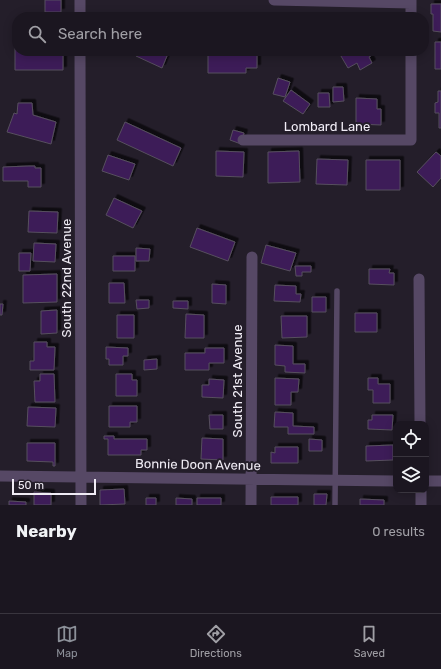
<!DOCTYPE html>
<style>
:root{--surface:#1b1620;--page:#28232d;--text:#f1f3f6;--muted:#a09fa5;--line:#39353e;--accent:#8c9099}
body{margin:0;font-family:Rubik,sans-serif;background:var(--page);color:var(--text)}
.controls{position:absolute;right:12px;bottom:12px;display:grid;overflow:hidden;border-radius:8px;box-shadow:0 2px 10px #0003}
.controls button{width:36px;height:36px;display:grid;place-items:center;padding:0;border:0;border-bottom:1px solid var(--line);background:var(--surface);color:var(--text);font:20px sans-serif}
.scale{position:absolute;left:12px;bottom:10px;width:84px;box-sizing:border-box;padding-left:4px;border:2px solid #f0ecf5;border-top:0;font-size:11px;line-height:14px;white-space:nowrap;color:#f0ecf5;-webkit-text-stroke:3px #241e2a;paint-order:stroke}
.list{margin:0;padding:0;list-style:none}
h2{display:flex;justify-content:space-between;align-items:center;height:52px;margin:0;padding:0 16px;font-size:17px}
h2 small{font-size:13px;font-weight:400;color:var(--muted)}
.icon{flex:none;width:22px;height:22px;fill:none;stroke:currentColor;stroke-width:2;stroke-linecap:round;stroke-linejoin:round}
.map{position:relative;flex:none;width:441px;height:505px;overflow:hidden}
.search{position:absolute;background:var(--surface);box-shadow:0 2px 10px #0003;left:12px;right:12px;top:12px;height:44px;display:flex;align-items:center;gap:10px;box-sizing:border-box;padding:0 14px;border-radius:16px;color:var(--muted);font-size:15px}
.sheet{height:108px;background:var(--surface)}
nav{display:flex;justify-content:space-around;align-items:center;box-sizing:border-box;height:56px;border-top:1px solid var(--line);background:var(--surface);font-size:11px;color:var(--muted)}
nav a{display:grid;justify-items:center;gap:2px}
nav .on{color:var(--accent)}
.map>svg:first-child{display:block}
</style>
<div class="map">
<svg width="441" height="505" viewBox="0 0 441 505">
<defs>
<filter id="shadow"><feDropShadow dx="3.5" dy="-3.5" stdDeviation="0" flood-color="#0009"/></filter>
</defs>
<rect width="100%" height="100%" fill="#241e2a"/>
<path fill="#3e1b59" stroke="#564f5e" filter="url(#shadow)" d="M45,0H61V12H45Z
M431,4H441V32L433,31V14H431Z
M15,36H17V51H63V70H15Z
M435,42H441V69H435Z
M138,51H169L162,68L136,56Z
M208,51H257V68H246V73H208Z
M338,51H379L369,57L372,63L360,70L357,63L348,68Z
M278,78L290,82L285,97L273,94Z
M333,87H343L344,101L333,102Z
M291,90L310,104L303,114L283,101Z
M438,91H441V128H439V113H435V103L438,102Z
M318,93H329L330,107H318Z
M356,98L377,99V109H381V125L356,124Z
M18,103H32L33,115L56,122L51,144L7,132L14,113L17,114Z
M125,122L181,148L173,166L117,140Z
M233,130L244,133L241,144L230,140Z
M216,151L244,152L243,177L216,176Z
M299,151L300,182L268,183V152Z
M436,152L441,156V178L433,187L417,172Z
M108,155L135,164L129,180L102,171Z
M317,159L348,160L347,185L316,184Z
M366,160H400V190H366Z
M29,166H35V168H41V187H28V181H3V167Z
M114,198L142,211L133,228L106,215Z
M29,211L58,212L57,233L28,232Z
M197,228L235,242L228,261L190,247Z
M34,243L56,244L55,262L33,261Z
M266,245L296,253L290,271L261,263Z
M136,248L150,249L149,261H136Z
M19,253H31L30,271H19Z
M113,256H135V271H113Z
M295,266H311V272H302V276H296Z
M369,269H390L389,273H394V285L369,284Z
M57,274V302L23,303V275Z
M109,283H124L125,303H109Z
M212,284L226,285V304L212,303Z
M275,285L296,286V294H301L300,302L274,301Z
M312,297H326V312H312Z
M136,300H149V308L137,309Z
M173,301H188V309L173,308Z
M0,304H3L2,315H0Z
M57,310V333L41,334V311Z
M355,313H377V332H355Z
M186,314L204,315V338H185Z
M117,315H134V338H117Z
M281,316H307V337L282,338Z
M34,342H47V347H55L54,370H30V361H34Z
M275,345L293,346V364H305V373L285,372V366L275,365Z
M106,347L128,348V356H123V365H109V359H106Z
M205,348H224V363H209V370H185V353H205Z
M157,359V369L144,370V360Z
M40,374H54L55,402H35L34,381H40Z
M116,374H132V380H137V396H116Z
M275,378L299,379L298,392H291V405H275Z
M368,378H378V384H390V403H373V390H368Z
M209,379L224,380L223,398L202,397V385H209Z
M109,406H137V422H130V427H109Z
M28,407L56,408L55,427L27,426Z
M275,412L293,413V426L314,427V434H288V427H274Z
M209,415H223V429H210Z
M372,415H393L392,430L368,429V420H372Z
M104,436H114V439H147V450H141V455H108V439H104Z
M202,438L223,439V460L201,459Z
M309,439L322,440V451H309Z
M27,443H55V466H53V462L27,461Z
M393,445V460L366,461V446Z
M275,447H298V463H271V452L275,453Z
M124,489L125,504L100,505V490Z
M34,492L51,493V505H34Z
M314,494H327L326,505H314Z
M271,497H298V505H271Z
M146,498H156V505H146Z
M176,498L192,499V505H176Z
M197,498H221V505H197Z
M360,499L384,500V505H360Z
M9,501L26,502V505H9Z"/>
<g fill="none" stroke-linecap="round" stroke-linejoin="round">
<path stroke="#564865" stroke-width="5.5" d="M335,505L337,291"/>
<path stroke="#564865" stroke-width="11" d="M80,0V17
M274,0L411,3
M411,0V17
M80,51L81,505
M243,140H411V51
M419,279L420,424
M0,476L396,481
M426,481H441
M251,505L252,257
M421,505V490"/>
</g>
<g text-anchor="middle" stroke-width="4" stroke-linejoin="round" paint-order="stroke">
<g font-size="13" fill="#f0ecf5" stroke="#241e2a">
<text x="327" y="131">Lombard Lane</text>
<text transform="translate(66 278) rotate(-90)" y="5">South 22nd Avenue</text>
<text transform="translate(237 381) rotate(-90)" y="5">South 21st Avenue</text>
<text transform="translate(198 464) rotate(1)" y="5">Bonnie Doon Avenue</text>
</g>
</g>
</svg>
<div class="controls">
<button><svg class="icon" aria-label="locate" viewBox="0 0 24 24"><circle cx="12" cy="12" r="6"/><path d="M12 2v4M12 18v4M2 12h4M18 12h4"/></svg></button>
<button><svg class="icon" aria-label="layers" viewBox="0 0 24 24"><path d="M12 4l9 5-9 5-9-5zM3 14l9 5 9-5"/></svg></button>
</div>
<div class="scale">50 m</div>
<div class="search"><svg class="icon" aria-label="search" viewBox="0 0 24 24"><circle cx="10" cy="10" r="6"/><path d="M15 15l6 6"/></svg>Search here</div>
</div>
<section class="sheet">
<h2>Nearby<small>0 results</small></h2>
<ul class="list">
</ul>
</section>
<nav>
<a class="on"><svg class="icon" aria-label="map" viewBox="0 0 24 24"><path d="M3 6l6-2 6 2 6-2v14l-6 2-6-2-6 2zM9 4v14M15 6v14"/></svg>Map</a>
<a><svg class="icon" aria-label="directions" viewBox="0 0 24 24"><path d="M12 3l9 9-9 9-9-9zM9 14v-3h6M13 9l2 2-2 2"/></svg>Directions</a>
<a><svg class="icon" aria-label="saved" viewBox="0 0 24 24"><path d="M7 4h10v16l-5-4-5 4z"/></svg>Saved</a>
</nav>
